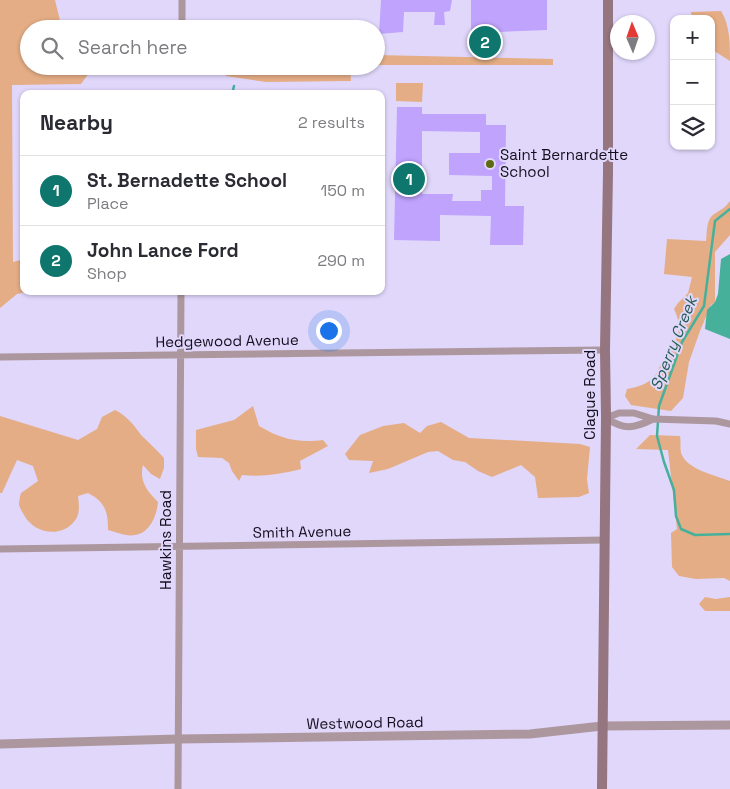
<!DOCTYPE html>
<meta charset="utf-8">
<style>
:root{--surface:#fff;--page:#f2f2f3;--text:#2b2b33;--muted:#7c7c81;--line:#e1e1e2;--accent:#0f766e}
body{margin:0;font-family:"Space Grotesk",sans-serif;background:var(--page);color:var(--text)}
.controls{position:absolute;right:15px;top:15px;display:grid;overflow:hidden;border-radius:10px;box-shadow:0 1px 4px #0004}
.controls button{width:45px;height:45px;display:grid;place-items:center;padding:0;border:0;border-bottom:1px solid var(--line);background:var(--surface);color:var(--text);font:25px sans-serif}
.compass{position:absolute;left:610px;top:15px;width:45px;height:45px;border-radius:50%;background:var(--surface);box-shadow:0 1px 4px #0004;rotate:358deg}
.you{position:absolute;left:328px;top:330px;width:18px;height:18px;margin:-12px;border:4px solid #fff;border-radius:50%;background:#1a73e8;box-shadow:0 0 0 8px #1a73e833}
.badge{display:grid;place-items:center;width:32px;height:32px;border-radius:50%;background:var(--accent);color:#fff;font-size:16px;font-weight:700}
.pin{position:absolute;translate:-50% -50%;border:2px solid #fff;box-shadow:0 1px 5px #0006}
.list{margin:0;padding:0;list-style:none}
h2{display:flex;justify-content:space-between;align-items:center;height:65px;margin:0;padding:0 20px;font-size:21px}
h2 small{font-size:16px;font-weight:400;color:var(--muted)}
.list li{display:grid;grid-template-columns:32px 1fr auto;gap:15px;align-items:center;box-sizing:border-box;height:70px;padding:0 20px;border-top:1px solid var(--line)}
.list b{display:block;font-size:19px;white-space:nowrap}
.list p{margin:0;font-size:16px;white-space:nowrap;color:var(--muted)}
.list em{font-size:16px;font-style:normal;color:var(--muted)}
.icon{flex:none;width:28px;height:28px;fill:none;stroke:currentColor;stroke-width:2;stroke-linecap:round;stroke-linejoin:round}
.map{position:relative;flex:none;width:730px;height:789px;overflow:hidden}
.search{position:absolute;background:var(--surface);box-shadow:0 1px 4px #0004;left:20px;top:20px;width:365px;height:55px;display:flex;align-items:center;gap:12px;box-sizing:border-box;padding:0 18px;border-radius:28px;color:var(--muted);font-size:19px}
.panel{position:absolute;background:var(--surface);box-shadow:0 1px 4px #0004;left:20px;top:90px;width:365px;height:205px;border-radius:10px}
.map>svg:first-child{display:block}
</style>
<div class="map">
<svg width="730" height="789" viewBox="0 0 730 789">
<rect width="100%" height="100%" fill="#e0d7fb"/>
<path fill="#e4ad85" d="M0,0H55L62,29H29V66H94L81,84L12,85L13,262L24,259V291H32L17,294L0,308Z
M721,11C730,25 730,44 730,61L711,49V19H692L691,12Z
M376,55L553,59V65H376Z
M228,66H350L351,81L266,82L226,76Z
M396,83H423L422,102L396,101Z
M730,201V235L715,252V302L711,305L700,331L689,362L683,398L671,411L631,405L625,396L627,389C637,387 645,385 652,379C657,375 659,367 662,362C673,343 686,334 674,309L678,303L688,293L692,277L664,274L667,239L706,241C707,234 706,223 711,217C716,211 723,211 730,201Z
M253,406L259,426C281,439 297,443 323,440L328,446L300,461L301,469C281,474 263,477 242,475L239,481L232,471L229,463L222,458L198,457L196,449V430L234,420Z
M115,410C127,416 133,424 141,435C149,443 157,450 164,458V468L160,479L151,474L143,465C139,481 147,491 158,502C157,515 150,533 135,535C127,537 116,532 108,530C108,511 105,502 88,493L78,496C79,504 80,513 76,519C63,539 34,534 24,515C22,512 20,508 19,505C19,501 20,496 21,493L38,481L33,466L17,460L2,493H0V416L78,440L97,429L102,417Z
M441,422L469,438L580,444L590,447L587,479L589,493L579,497L538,498L535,477L521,465L492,477L478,471L465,462L453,460L438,451L428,452L388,469L369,473L373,461L349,460L345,454L360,435L383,426L404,423L420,433L427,426Z
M650,435L680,436C681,441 680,448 681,453C687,470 715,475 730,481V581L724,578L696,579L679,576L672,567L671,533L677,529L668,450L636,449Z
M705,597L716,599L730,597V611H705L699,604Z"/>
<path fill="#47b09b" d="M730,254V339L705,329L707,310L715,302L718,294L721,259Z"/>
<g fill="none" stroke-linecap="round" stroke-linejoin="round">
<path stroke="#47b09b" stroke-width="2.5" d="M232,94L234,86
M730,209L715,221L704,306L682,342L659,406L657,436L664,462L674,490L676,516L681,529L695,535L730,534"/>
</g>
<path fill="#bfa3fd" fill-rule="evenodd" d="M381,0H452L450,11L444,12L445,25H434L435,12H404L403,32L379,34Z
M471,0H547V30L471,33Z
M397,107H422V114H486V125H506L505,206H524L523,245H490L491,216L440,215V241L394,240ZM422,131L480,132V153H449V175L492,176V190H481V201H452L453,194H422Z"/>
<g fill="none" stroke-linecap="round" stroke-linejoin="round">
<path stroke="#ad979e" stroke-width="7" d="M182,0V29
M182,66V69
M0,357L605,350
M606,418L619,413H634L653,419L716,421L730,424
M606,418C624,430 633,429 653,419
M0,549L604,540
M178,789L181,291"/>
<path stroke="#ad979e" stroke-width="9" d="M0,744L178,739L530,734L602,726L730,725"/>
<path stroke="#95757f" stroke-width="10" d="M602,789L606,418L605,350L608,172V0"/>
</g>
<circle fill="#5e6a11" stroke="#e0d7fb" stroke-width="2" cx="490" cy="164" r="5"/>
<g text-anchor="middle" stroke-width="4" stroke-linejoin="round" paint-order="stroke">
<g font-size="15" fill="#140f1e" stroke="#e0d7fb" text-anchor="start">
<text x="500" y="160">Saint Bernardette<tspan x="500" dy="17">School</tspan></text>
</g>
<g font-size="15" fill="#140f1e" stroke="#e0d7fb">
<text transform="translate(227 341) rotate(-1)" y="5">Hedgewood Avenue</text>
<text transform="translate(590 395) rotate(-90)" y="5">Clague Road</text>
<text transform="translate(302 532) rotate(-1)" y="5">Smith Avenue</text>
<text transform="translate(166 540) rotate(-90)" y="5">Hawkins Road</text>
<text transform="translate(365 723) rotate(-1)" y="5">Westwood Road</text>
</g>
<g font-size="16" font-style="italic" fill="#245e52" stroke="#e0d7fb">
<text transform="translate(673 343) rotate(-68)" y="6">Sperry Creek</text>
</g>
</g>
</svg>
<div class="controls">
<button>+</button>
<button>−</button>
<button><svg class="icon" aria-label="layers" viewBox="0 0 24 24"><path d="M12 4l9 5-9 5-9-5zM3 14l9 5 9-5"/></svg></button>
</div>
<svg class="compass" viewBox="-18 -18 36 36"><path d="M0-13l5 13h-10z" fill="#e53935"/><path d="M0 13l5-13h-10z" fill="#7c7c81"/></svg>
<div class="you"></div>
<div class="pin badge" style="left:409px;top:179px">1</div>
<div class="pin badge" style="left:485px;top:42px">2</div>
<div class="search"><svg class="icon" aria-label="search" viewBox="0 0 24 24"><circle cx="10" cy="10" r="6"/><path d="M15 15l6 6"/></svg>Search here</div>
<section class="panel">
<h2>Nearby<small>2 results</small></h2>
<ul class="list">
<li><span class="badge">1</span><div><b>St. Bernadette School</b><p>Place</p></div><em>150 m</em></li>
<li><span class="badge">2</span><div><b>John Lance Ford</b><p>Shop</p></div><em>290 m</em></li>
</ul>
</section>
</div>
